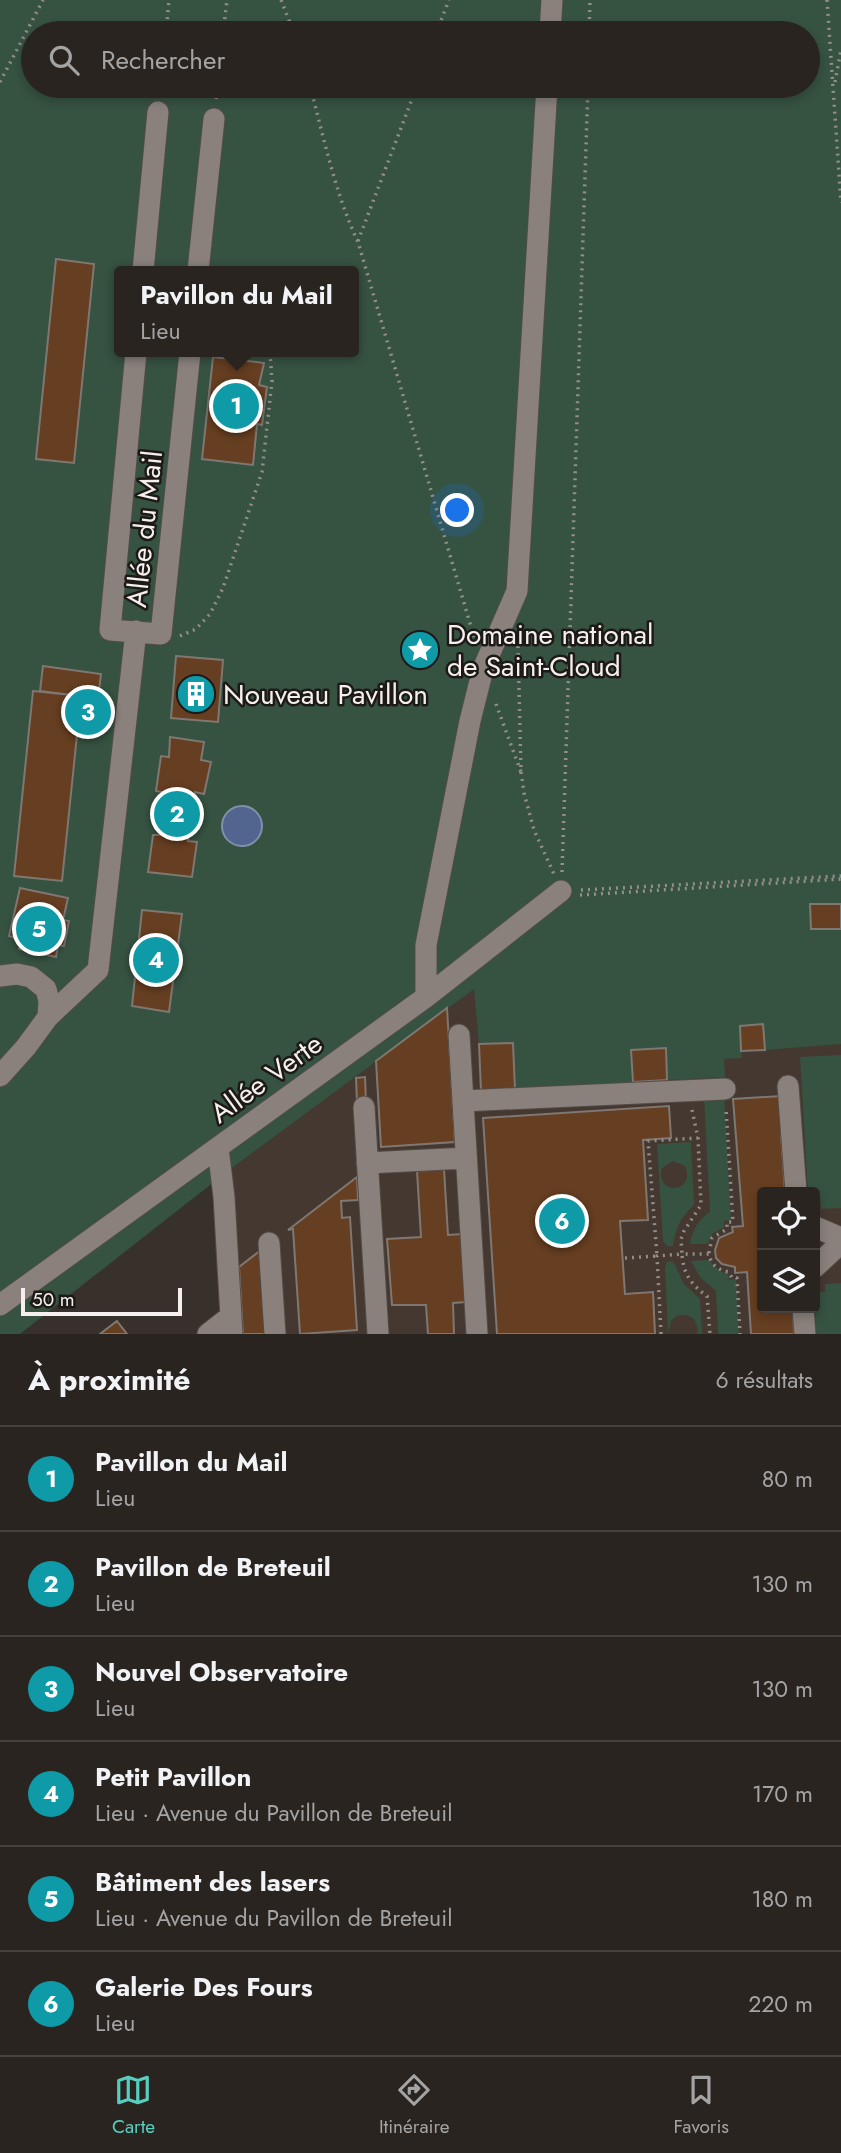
<!DOCTYPE html>
<html lang="fr">
<meta charset="utf-8">
<style>
:root{--surface:#292420;--page:#312c29;--text:#f1f3f6;--muted:#a5a4a5;--line:#45413e;--accent:#58cec0}
body{margin:0;font-family:Jost,sans-serif;background:var(--page);color:var(--text)}
.controls{position:absolute;right:21px;bottom:21px;display:grid;overflow:hidden;border-radius:7px;box-shadow:0 4px 10px #0003}
.controls button{width:63px;height:63px;display:grid;place-items:center;padding:0;border:0;border-bottom:2px solid var(--line);background:var(--surface);color:var(--text);font:35px sans-serif}
.scale{position:absolute;left:21px;bottom:18px;width:161px;box-sizing:border-box;padding-left:7px;border:4px solid #f5f0ed;border-top:0;font-size:19px;line-height:24px;white-space:nowrap;color:#f5f0ed;-webkit-text-stroke:5px #1c1917;paint-order:stroke}
.you{position:absolute;left:458px;top:511px;width:24px;height:24px;margin:-18px;border:5px solid #fff;border-radius:50%;background:#1a73e8;box-shadow:0 0 0 10px #1a73e833}
.badge{display:grid;place-items:center;width:46px;height:46px;border-radius:50%;background:var(--accent);color:#fff;font-size:23px;font-weight:700}
.pin{position:absolute;translate:-50% -50%;border:4px solid #fff;box-shadow:0 2px 7px #0006}
.popup{position:absolute;left:114px;top:266px;width:245px;height:91px;box-sizing:border-box;display:grid;place-content:center;border-radius:7px;background:var(--surface);filter:drop-shadow(0 2px 5px #0005);font-size:23px;white-space:nowrap;color:var(--muted)}
.popup b{font-size:26px;color:var(--text)}
.popup::after{content:'';position:absolute;left:50%;top:100%;margin-left:-14px;border:14px solid transparent;border-top-color:var(--surface)}
.list{margin:0;padding:0;list-style:none}
h2{display:flex;justify-content:space-between;align-items:center;height:91px;margin:0;padding:0 28px;font-size:30px}
h2 small{font-size:23px;font-weight:400;color:var(--muted)}
.list li{display:grid;grid-template-columns:46px 1fr auto;gap:21px;align-items:center;box-sizing:border-box;height:105px;padding:0 28px;border-top:2px solid var(--line)}
.list b{display:block;font-size:26px;white-space:nowrap}
.list p{margin:0;font-size:23px;white-space:nowrap;color:var(--muted)}
.list em{font-size:23px;font-style:normal;color:var(--muted)}
.icon{flex:none;width:38px;height:38px;fill:none;stroke:currentColor;stroke-width:2;stroke-linecap:round;stroke-linejoin:round}
.map{position:relative;flex:none;width:841px;height:1334px;overflow:hidden}
.search{position:absolute;background:var(--surface);box-shadow:0 4px 10px #0003;left:21px;right:21px;top:21px;height:77px;display:flex;align-items:center;gap:18px;box-sizing:border-box;padding:0 24px;border-radius:38px;color:var(--muted);font-size:26px}
.sheet{height:721px;background:var(--surface)}
nav{display:flex;justify-content:space-around;align-items:center;box-sizing:border-box;height:98px;border-top:2px solid var(--line);background:var(--surface);font-size:19px;color:var(--muted)}
nav a{display:grid;justify-items:center;gap:4px}
nav .on{color:var(--accent)}
.map>svg:first-child{display:block}
</style>
<div class="map">
<svg width="841" height="1334" viewBox="0 0 841 1334">
<rect width="100%" height="100%" fill="#37302b"/>
<path fill="#453830" fill-rule="evenodd" d="M841,948V1334H239L228,1171L500,969ZM762,1192H815V1308H762Z"/>
<path fill="#365241" fill-rule="evenodd" d="M0,0H841V1044L765,1050L763,1025L740,1026L742,1058L724,1059L725,1077L667,1080L665,1048L631,1050L633,1082L515,1090L513,1043L479,1044L474,989L228,1171L20,1334H0ZM33,33H808V86H33ZM119,271H353V352H119Z
M841,1055V1208L821,1209L820,1197H815V1192H808L800,1057Z
M724,1095L731,1220L724,1221V1227L712,1234L708,1244H690C692,1231 698,1219 710,1212L704,1096Z
M691,1142L694,1205C681,1216 675,1229 673,1246H667L663,1241L657,1144ZM673,1161L685,1166C697,1193 655,1197 662,1168Z
M709,1260L721,1272L728,1273L729,1280L736,1279L739,1334H718L716,1291L700,1277L691,1261Z
M673,1261L684,1284L700,1299L702,1334H697L698,1329L694,1319C686,1313 677,1313 671,1321L668,1334L665,1267L667,1262Z
M841,1283V1334H816L815,1293L825,1292V1284Z"/>
<path fill="#51658f" stroke="#828fab" stroke-width="2" d="M222 826a20 20 0 1 1 40 0a20 20 0 1 1-40 0Z"/>
<path fill="#663e21" stroke="#7f7772" stroke-width="2" d="M56,259L94,264L74,463L36,459Z
M213,357L264,363L259,385L267,387L262,425L257,424L253,465L202,459Z
M176,656L223,660L218,722L171,718Z
M43,666L101,674L94,730L77,728L81,696L40,691Z
M33,691L81,696L62,881L14,876Z
M170,737L204,742L201,760L211,762L204,794L195,792L188,841L197,842L192,877L148,872L153,835H160L166,793L156,791L161,756L169,757Z
M20,888L68,898L63,920L69,921L64,946L58,945L56,957L19,949L21,939L9,936Z
M810,904H841V929H811Z
M142,910L182,914L169,1012L132,1006Z
M447,1008L455,1142L381,1147L376,1061Z
M763,1024L765,1050L741,1051L740,1026Z
M513,1043L515,1090L481,1091L479,1044Z
M666,1048L667,1080L633,1082L631,1050Z
M365,1077L366,1102H357L356,1078Z
M781,1096L784,1134H781L785,1192H762V1308H793L794,1334H751L747,1272L735,1273V1267L722,1264L716,1258L715,1250L719,1238L733,1232L732,1227L743,1226L733,1099Z
M669,1106L671,1138L643,1140L648,1220L620,1221L625,1294L653,1292L655,1334H497L483,1118Z
M444,1169L448,1235L462,1234L466,1302L453,1303L454,1334H428L426,1305H392L387,1239L421,1237L417,1171Z
M357,1177L358,1200L341,1201L342,1218L350,1217L357,1330L300,1334L293,1229L288,1230Z
M261,1250L268,1334H243L239,1267Z
M117,1321L127,1334H100Z"/>
<g fill="none" stroke-linecap="round" stroke-linejoin="round">
<g stroke="#524c48" stroke-width="23">
<path id="minor" d="M550,33L552,0
M143,271L158,112
M198,271L214,119
M136,352L110,630L161,634L190,352
M0,976L17,974L31,977L46,989L49,1001L48,1017L26,1047L0,1076
M426,997V945L470,721L483,669L517,591L547,86
M48,1017L98,970L136,631
M459,1035L477,1334
M788,1086L796,1192
M463,1101L725,1089
M364,1107L378,1334
M218,1148L224,1197L232,1334
M367,1163L466,1158
M815,1227L841,1238
M269,1243L275,1334
M815,1267L841,1243
M0,1305L426,997L561,891
M803,1308L805,1334
M208,1334L231,1316"/>
</g>
<path stroke="#948e8a" stroke-width="3.5" stroke-dasharray="2 5" stroke-linecap="butt" d="M281,0L294,33
M827,0L841,203
M166,33L169,0
M223,33L227,0
M436,33L449,0
M589,33L590,0
M0,82L43,0
M835,82L841,50
M310,86C324,138 335,193 358,242L474,637
M216,99L217,86
M358,241L417,86
M180,636L196,629L210,614L223,588L262,472L272,381L270,352
M518,646L521,772L524,793L534,830L554,874
M496,704L521,772
M562,872L588,86
M581,890L841,876
M580,895L841,879
M692,1110L698,1138L701,1205L684,1231L681,1239L682,1254H709C711,1265 718,1270 729,1272L732,1278H737L740,1334
M709,1253L712,1238L727,1229V1222H733L726,1108
M625,1258L657,1256L648,1141L698,1138
M661,1334L657,1256L682,1254C683,1273 691,1285 707,1296L710,1334"/>
<use href="#minor" stroke="#8a817c" stroke-width="21"/>
</g>
<defs>
<g id="sight-disc" transform="scale(2.0125)"><circle r="9.5" fill="#0f9aa8" stroke="#1c1917"/><path d="M0-6L1.8-2.2L6-1.7L2.9 1.2L3.7 5.4L0 3.3L-3.7 5.4L-2.9 1.2L-6-1.7L-1.8-2.2Z" fill="#fff"/></g>
<g id="building-disc" transform="scale(2.0125)"><circle r="9.5" fill="#0f9aa8" stroke="#1c1917"/><path d="M-4-6H4V6H1V3H-1V6H-4ZM-2.5-4.3h1.7v1.8h-1.7ZM.8-4.3h1.7v1.8H.8ZM-2.5-1h1.7V.8h-1.7ZM.8-1h1.7V.8H.8Z" fill="#fff"/></g>
</defs>
<g fill-rule="evenodd">
<use href="#sight-disc" x="420" y="650"/>
<use href="#building-disc" x="196" y="694"/>
</g>
<g text-anchor="middle" stroke-width="5" stroke-linejoin="round" paint-order="stroke">
<g font-size="28" fill="#f5f0ed" stroke="#1c1917">
<text transform="translate(144 529) rotate(-84)" y="10">Allée du Mail</text>
<text transform="translate(266 1078) rotate(-36)" y="10">Allée Verte</text>
</g>
<g font-size="28" fill="#f5f0ed" stroke="#1c1917" text-anchor="start">
<text x="447" y="644">Domaine national<tspan x="447" dy="32">de Saint-Cloud</tspan></text>
<text x="223" y="704">Nouveau Pavillon</text>
</g>
</g>
</svg>
<div class="controls">
<button><svg class="icon" aria-label="locate" viewBox="0 0 24 24"><circle cx="12" cy="12" r="6"/><path d="M12 2v4M12 18v4M2 12h4M18 12h4"/></svg></button>
<button><svg class="icon" aria-label="layers" viewBox="0 0 24 24"><path d="M12 4l9 5-9 5-9-5zM3 14l9 5 9-5"/></svg></button>
</div>
<div class="scale">50 m</div>
<div class="you"></div>
<div class="pin badge" style="left:236px;top:406px;background:#0f9aa8">1</div>
<div class="popup"><b>Pavillon du Mail</b>Lieu</div>
<div class="pin badge" style="left:177px;top:814px;background:#0f9aa8">2</div>
<div class="pin badge" style="left:88px;top:712px;background:#0f9aa8">3</div>
<div class="pin badge" style="left:156px;top:960px;background:#0f9aa8">4</div>
<div class="pin badge" style="left:39px;top:929px;background:#0f9aa8">5</div>
<div class="pin badge" style="left:562px;top:1221px;background:#0f9aa8">6</div>
<div class="search"><svg class="icon" aria-label="search" viewBox="0 0 24 24"><circle cx="10" cy="10" r="6"/><path d="M15 15l6 6"/></svg>Rechercher</div>
</div>
<section class="sheet">
<h2>À proximité<small>6 résultats</small></h2>
<ul class="list">
<li><span class="badge" style="background:#0f9aa8">1</span><div><b>Pavillon du Mail</b><p>Lieu</p></div><em>80 m</em></li>
<li><span class="badge" style="background:#0f9aa8">2</span><div><b>Pavillon de Breteuil</b><p>Lieu</p></div><em>130 m</em></li>
<li><span class="badge" style="background:#0f9aa8">3</span><div><b>Nouvel Observatoire</b><p>Lieu</p></div><em>130 m</em></li>
<li><span class="badge" style="background:#0f9aa8">4</span><div><b>Petit Pavillon</b><p>Lieu · Avenue du Pavillon de Breteuil</p></div><em>170 m</em></li>
<li><span class="badge" style="background:#0f9aa8">5</span><div><b>Bâtiment des lasers</b><p>Lieu · Avenue du Pavillon de Breteuil</p></div><em>180 m</em></li>
<li><span class="badge" style="background:#0f9aa8">6</span><div><b>Galerie Des Fours</b><p>Lieu</p></div><em>220 m</em></li>
</ul>
</section>
<nav>
<a class="on"><svg class="icon" aria-label="map" viewBox="0 0 24 24"><path d="M3 6l6-2 6 2 6-2v14l-6 2-6-2-6 2zM9 4v14M15 6v14"/></svg>Carte</a>
<a><svg class="icon" aria-label="directions" viewBox="0 0 24 24"><path d="M12 3l9 9-9 9-9-9zM9 14v-3h6M13 9l2 2-2 2"/></svg>Itinéraire</a>
<a><svg class="icon" aria-label="saved" viewBox="0 0 24 24"><path d="M7 4h10v16l-5-4-5 4z"/></svg>Favoris</a>
</nav>
